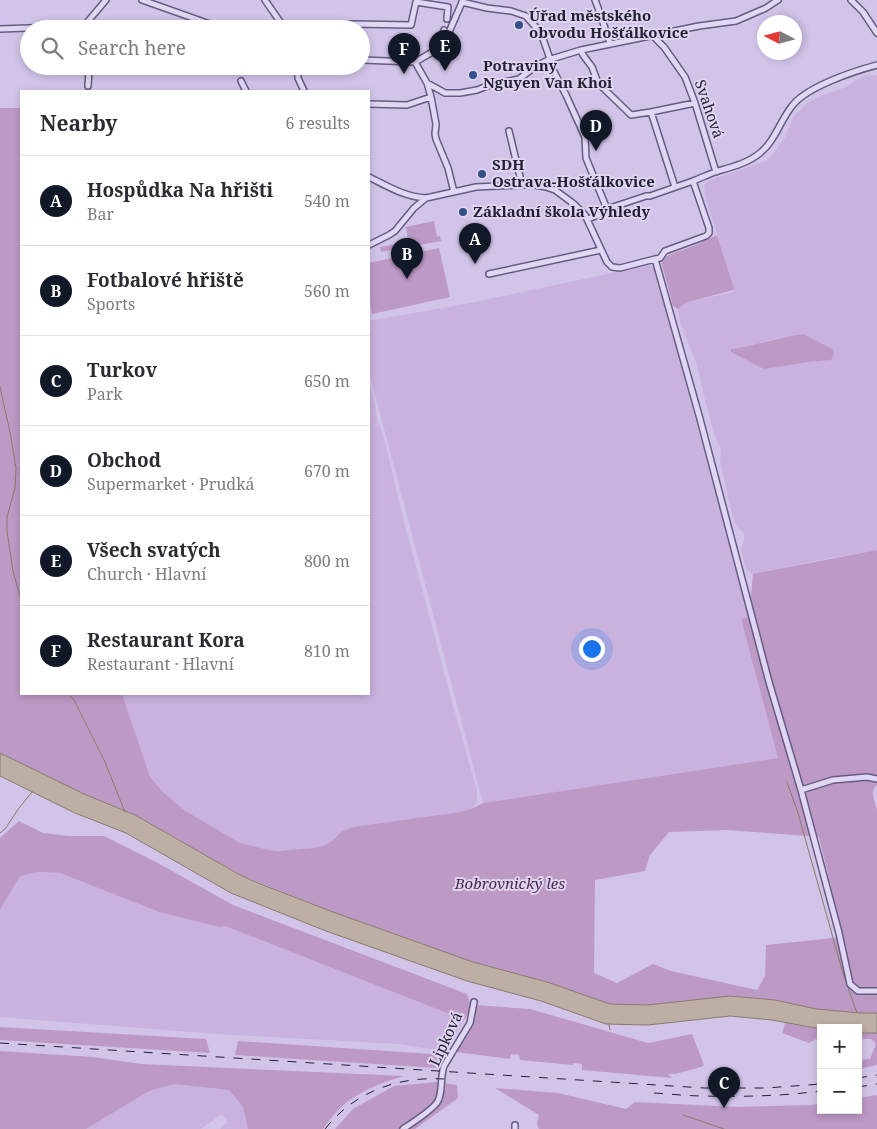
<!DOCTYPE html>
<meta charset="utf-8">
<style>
:root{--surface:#fff;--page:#f2f2f3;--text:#2b2b33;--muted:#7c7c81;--line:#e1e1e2;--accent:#111827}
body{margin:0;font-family:"Noto Serif",serif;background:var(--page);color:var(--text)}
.controls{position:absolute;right:15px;bottom:15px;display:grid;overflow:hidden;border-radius:0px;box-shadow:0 2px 8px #0003}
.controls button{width:45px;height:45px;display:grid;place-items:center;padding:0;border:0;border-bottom:1px solid var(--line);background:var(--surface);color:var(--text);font:25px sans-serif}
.compass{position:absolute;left:757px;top:15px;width:45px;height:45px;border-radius:50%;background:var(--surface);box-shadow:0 2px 8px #0003;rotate:276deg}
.you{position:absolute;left:591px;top:648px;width:18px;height:18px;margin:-12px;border:4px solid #fff;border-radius:50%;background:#1a73e8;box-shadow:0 0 0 8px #1a73e833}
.badge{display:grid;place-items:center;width:32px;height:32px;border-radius:50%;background:var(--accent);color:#fff;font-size:16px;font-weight:700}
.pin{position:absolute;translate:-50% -41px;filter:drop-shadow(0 1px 2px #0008)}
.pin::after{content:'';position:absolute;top:26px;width:18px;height:15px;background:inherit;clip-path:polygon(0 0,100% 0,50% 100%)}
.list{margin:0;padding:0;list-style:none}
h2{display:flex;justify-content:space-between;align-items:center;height:65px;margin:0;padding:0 20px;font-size:21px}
h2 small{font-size:16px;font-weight:400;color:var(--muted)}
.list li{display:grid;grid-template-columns:32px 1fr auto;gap:15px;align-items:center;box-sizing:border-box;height:90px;padding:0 20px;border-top:1px solid var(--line)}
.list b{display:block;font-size:19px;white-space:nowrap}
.list p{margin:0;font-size:16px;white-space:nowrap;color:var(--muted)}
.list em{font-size:16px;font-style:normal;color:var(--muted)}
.icon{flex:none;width:28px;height:28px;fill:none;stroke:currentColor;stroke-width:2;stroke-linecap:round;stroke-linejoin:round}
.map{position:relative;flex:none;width:877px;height:1129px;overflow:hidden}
.search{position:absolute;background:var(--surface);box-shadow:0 2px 8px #0003;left:20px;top:20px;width:350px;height:55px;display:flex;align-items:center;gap:12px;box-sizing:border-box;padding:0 18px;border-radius:28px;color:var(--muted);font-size:19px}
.panel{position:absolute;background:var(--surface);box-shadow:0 2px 8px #0003;left:20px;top:90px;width:350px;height:605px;border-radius:0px}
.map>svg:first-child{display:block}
</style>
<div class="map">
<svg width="877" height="1129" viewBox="0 0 877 1129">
<rect width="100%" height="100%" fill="#d2c4e9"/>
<path fill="#c9b2de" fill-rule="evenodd" d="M874,75L877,76V550L815,561L753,575L746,568L741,550L744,539V533L737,527L733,518L720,462L721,449L715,437L705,400L696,362L680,322L678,308L685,303L733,292L734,288L706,199L704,185L708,181L763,162L771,157L785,137L794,116L807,103L817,97L846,87L858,79L864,76ZM774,339L831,360L808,362L731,349L760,343Z
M649,265L652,266L655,270L749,617L741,619L778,758L483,803L369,372V321L470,303Z
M369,381L375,406L377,418L383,435L392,471L404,522L414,558L450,695L477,791V802L471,809L460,812L353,827L341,832L332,841L325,845L315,848L286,851L269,850L240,843L184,810L163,792L150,777L138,744L122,694H369Z
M39,872L60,873L159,912L219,927L225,926L452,1015L466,1018L444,1051L399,1044L215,1034L0,1017V910L20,876Z
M174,1084L229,1090L243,1107L248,1129H220L228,1122L222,1114L201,1129H86L149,1091Z"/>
<path fill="#bd99c6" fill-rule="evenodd" d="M0,108H21V694H122L150,777L163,792L184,810L240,843L269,850L278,851L315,848L325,845L332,841L341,832L353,827L460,812L471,809L483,803L778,758L741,619L749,617L753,574L877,550V785C869,791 875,801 877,810V1013H861L816,1009L775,1000L730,996L647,1005L610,1004L547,982L473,962L333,912L240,875L135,815L84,794L0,753ZM728,830L819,837L843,937L766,945L765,976L757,990L671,971L653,964L617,983L594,973L595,880L645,871L650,855L669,832Z
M434,221L437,236L433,237L440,236L441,241L381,252L380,247L408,242L406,227Z
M717,235L734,288L733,290L685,303L678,309L673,306L661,261L669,255L696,245Z
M439,248L450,297L372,314L369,296V263Z
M803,334L832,349L834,354L831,360L808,362L764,369L731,352V349C755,345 779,338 803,334Z
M19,821L43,833L68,836H104L156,862L233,905L467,994L471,1006L466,1018L452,1015L225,926L219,927L159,912L60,873L39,872L20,876L0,910V838Z
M475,1005L530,1009L648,1043L692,1034L704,1065L701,1067L675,1074H668L672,1078L582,1070V1064L573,1063V1065L520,1060L519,1055L511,1054L510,1059L456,1052L472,1023Z
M786,1020L821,1028V1039H816L809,1043L782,1033Z
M0,1027L206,1039L210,1053L0,1040Z
M858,1032H877V1065L858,1069V1060L870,1059L876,1044L871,1039H858Z
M238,1041L446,1055L437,1068L235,1055Z
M0,1051L93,1057L141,1064L404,1076C386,1081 368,1088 353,1098C341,1105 331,1118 323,1129H248L243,1107L229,1090L174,1084L149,1091L86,1129H0Z
M436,1082L457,1085L458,1098L415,1129H335L353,1109L394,1086Z
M495,1088L558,1093L626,1109L635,1102L736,1107L811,1105L821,1104V1110H858V1098L877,1095V1129H539L537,1124L539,1115Z"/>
<path fill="#bdafa5" stroke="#8a7a6d" d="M0,753L84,794L135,815L240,875L258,883L333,912L473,962L547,982L610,1004L647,1005L730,996L775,1000L816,1009L861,1013H877V1033H858V1028H821V1029L772,1020L730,1016L648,1025L606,1024L541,1001L467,981L326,931L231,893L126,833L75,813L0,776Z"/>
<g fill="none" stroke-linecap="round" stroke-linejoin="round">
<path stroke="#8a7a6d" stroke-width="1" d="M0,387L11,437L16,468L15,488L7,517V531L13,571L21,600
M68,694L74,700L105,762L125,812
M787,782L798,813L842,970L857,1013
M0,833L5,829L19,808L32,792
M609,1024L610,1030
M683,1115L724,1129"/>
<g stroke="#655c82" stroke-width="8">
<path id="minor" d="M142,0L224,29
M265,0L285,29
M595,0L597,5L610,43
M851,0L863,12L877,33
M462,2L487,8L511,11L526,16L541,33L550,59
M0,29L84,26L106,0
M305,29L311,26L355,24L411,25L416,2L448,7L447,19
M652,35L664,47L685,77L695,103L716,172
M439,46L444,30
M581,50L583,55L592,67L598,83L631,115L651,112L695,103
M361,60L415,62
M548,60L566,95L585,137L586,158L607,209
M415,62L427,83L431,97L436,124L435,134L436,139L448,168L454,192
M415,62L443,46L463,0
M89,66V71L120,69
M297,66L298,78L304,91
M241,81L246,91
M427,83L445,93H460L477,90L487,86L519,79L536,66L548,60L581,50L699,26L736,21L766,8L778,0
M88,86L89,71
M369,104L407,105L431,97
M651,112L675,187
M509,131L522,185
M369,177C387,186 405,197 426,198L476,187L497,186L522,185H535L546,187L555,190L574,204L585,215L607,262L612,267L620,268L655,259L660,258L665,251L706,236L709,233V228L693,181C701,178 709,174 718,171C732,167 748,163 760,153C775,141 780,121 792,106C806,87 854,71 877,65
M588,219L603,213L607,209L646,196H650L693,181
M369,245L389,235L395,231L414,208L426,198
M655,259L700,419L769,682L801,790L839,933L850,984L858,991H877
M489,274L601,250
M801,790L833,780L867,777L877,779
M403,1129C412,1123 434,1109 438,1101C443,1091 440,1077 444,1066L470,1023L474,1002
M515,1129V1125"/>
</g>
<use href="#minor" stroke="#e2d6f5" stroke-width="5"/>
<path stroke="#221f33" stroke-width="1" stroke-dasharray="9 9" stroke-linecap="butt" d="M0,1043L704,1088H766L821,1084
M858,1078L877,1075
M858,1087L877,1084
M654,1093C671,1094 687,1096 704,1096C743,1097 782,1096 821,1091
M325,1129C354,1092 398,1076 444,1079"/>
</g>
<g fill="#334f8a" stroke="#dfd3f1" stroke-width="2">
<circle cx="519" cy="25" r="5"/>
<circle cx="473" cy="75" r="5"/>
<circle cx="482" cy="174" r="5"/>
<circle cx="463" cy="212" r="5"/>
</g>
<g text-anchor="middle" stroke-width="4" stroke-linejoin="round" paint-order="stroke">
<g font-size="15" font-weight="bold" fill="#221f33" stroke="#dfd3f1" text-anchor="start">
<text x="529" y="21">Úřad městského<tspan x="529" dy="17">obvodu Hošťálkovice</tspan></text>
<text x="483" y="71">Potraviny<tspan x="483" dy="17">Nguyen Van Khoi</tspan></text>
<text x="492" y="170">SDH<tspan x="492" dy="17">Ostrava-Hošťálkovice</tspan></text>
<text x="473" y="217">Základní škola Výhledy</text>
</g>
<g font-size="15" fill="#221f33" stroke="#dfd3f1">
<text transform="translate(709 109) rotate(71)" y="5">Svahová</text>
<text transform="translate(446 1039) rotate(-65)" y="5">Lipková</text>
</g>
<g font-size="15" font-style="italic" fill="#4b284d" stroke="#dfd3f1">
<text x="510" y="889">Bobrovnický les</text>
</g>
</g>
</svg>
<div class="controls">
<button>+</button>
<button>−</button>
</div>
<svg class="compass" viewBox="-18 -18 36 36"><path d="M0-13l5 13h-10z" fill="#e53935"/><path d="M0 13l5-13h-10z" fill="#7c7c81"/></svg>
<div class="you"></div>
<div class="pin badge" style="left:475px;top:264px">A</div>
<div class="pin badge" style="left:407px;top:279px">B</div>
<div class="pin badge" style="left:724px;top:1108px">C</div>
<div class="pin badge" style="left:596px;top:151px">D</div>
<div class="pin badge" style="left:445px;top:71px">E</div>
<div class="pin badge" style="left:404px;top:74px">F</div>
<div class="search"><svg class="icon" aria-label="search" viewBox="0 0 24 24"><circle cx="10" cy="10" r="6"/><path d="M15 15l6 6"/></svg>Search here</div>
<section class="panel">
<h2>Nearby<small>6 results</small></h2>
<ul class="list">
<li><span class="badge">A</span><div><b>Hospůdka Na hřišti</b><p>Bar</p></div><em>540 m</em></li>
<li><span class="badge">B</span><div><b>Fotbalové hřiště</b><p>Sports</p></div><em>560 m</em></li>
<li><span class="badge">C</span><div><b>Turkov</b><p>Park</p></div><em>650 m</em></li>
<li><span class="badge">D</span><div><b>Obchod</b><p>Supermarket · Prudká</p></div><em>670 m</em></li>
<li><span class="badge">E</span><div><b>Všech svatých</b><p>Church · Hlavní</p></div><em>800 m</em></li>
<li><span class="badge">F</span><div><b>Restaurant Kora</b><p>Restaurant · Hlavní</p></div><em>810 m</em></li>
</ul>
</section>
</div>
